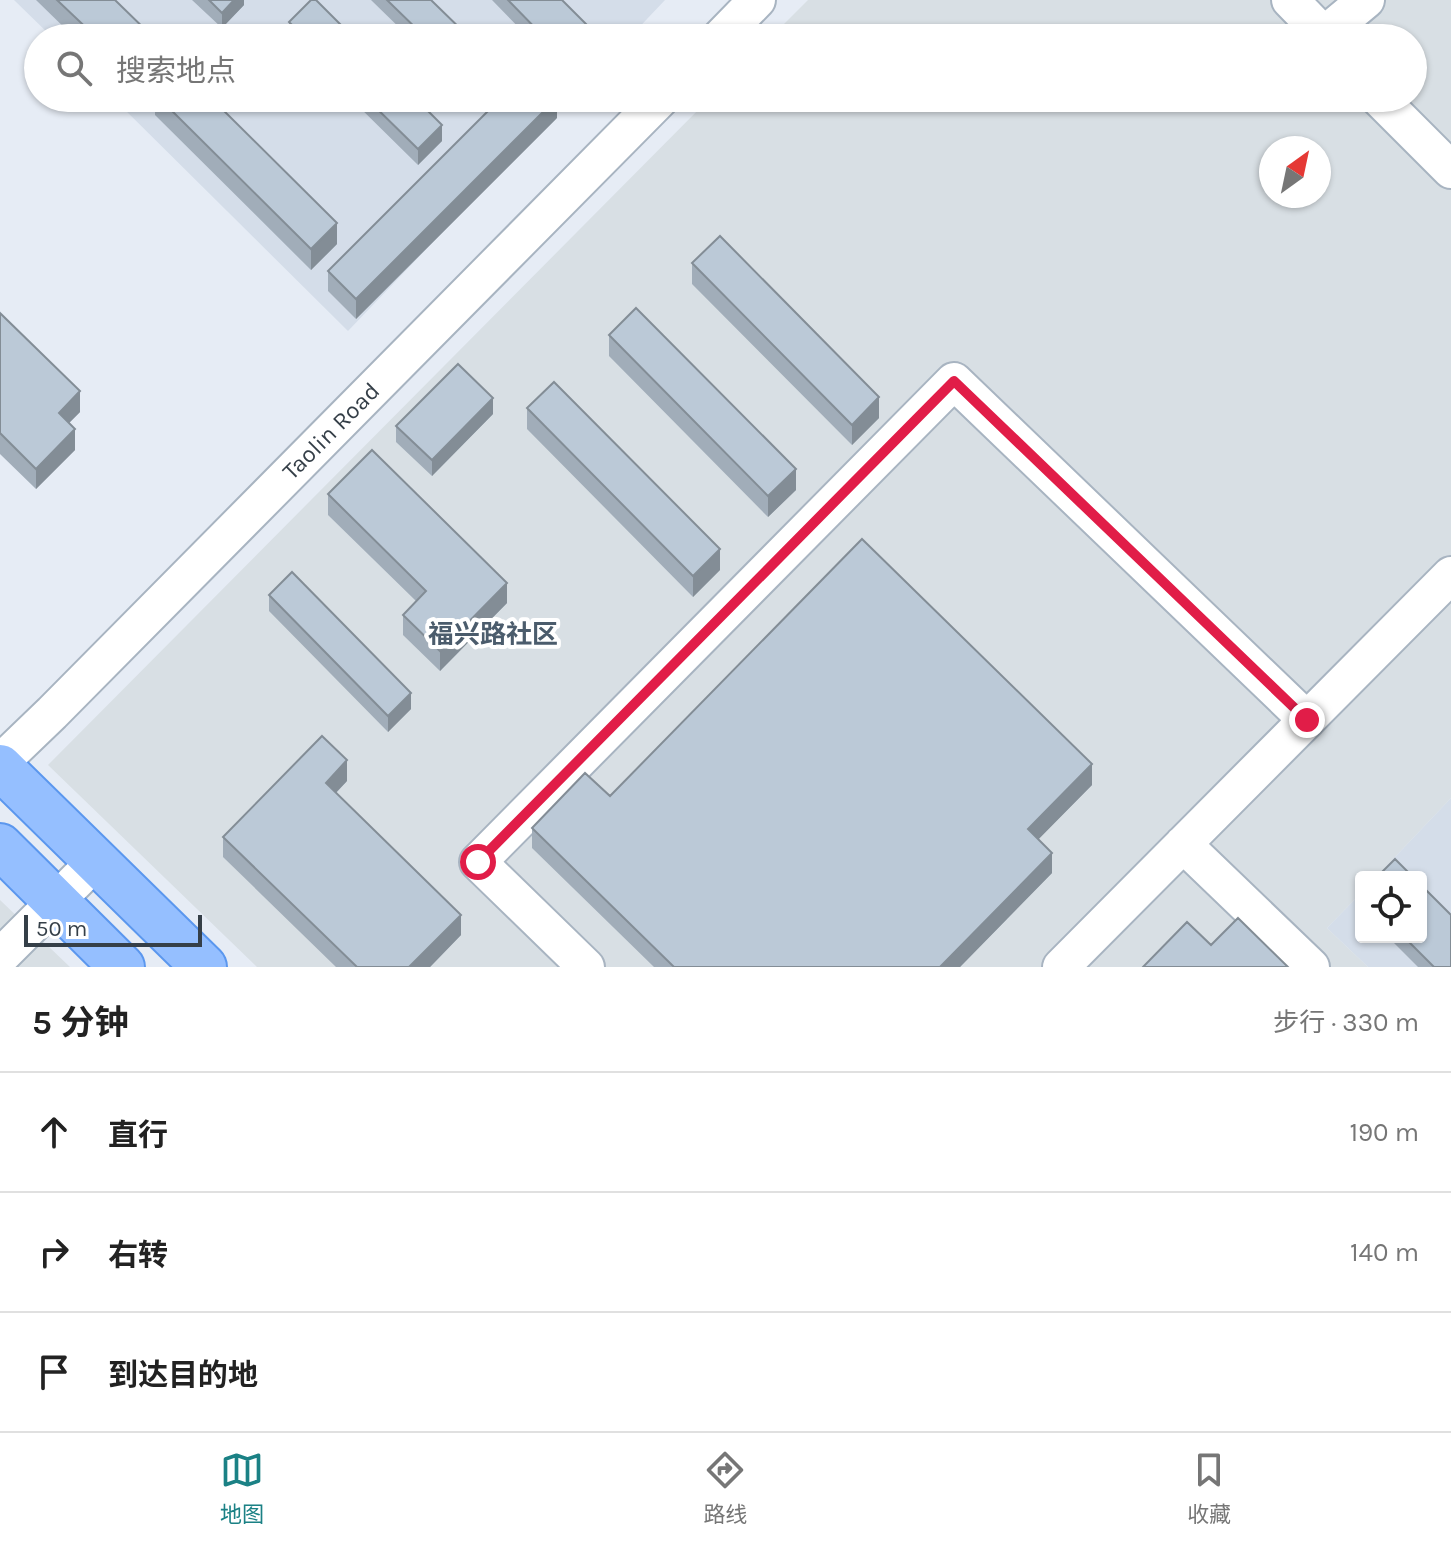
<!DOCTYPE html>
<html lang="zh">
<meta charset="utf-8">
<style>
:root{--surface:#fff;--page:#f2f2f2;--text:#222;--muted:#767676;--line:#e0e0e0;--accent:#1b8185}
body{margin:0;font-family:Karla,"Noto Sans SC",sans-serif;background:var(--page);color:var(--text)}
.controls{position:absolute;right:24px;bottom:24px;display:grid;overflow:hidden;border-radius:8px;box-shadow:0 2px 6px #0004}
.controls button{width:72px;height:72px;display:grid;place-items:center;padding:0;border:0;border-bottom:2px solid var(--line);background:var(--surface);color:var(--text);font:40px sans-serif}
.compass{position:absolute;left:1259px;top:136px;width:72px;height:72px;border-radius:50%;background:var(--surface);box-shadow:0 2px 6px #0004;rotate:33deg}
.scale{position:absolute;left:24px;bottom:20px;width:178px;box-sizing:border-box;padding-left:8px;border:4px solid #353f48;border-top:0;font-size:22px;line-height:28px;white-space:nowrap;color:#353f48;-webkit-text-stroke:6px #fff;paint-order:stroke}
.stop{position:absolute;width:24px;height:24px;margin:-18px;border:6px solid #e11d48;border-radius:50%;background:#fff}
.stop.end{background:#e11d48;border-color:#fff;box-shadow:0 2px 8px #0008}
.list{margin:0;padding:0;list-style:none}
h2{display:flex;justify-content:space-between;align-items:center;height:104px;margin:0;padding:0 32px;font-size:34px}
h2 small{font-size:26px;font-weight:400;color:var(--muted)}
.list li{display:grid;grid-template-columns:52px 1fr auto;gap:24px;align-items:center;box-sizing:border-box;height:120px;padding:0 32px;border-top:2px solid var(--line)}
.list b{display:block;font-size:30px;white-space:nowrap}
.list em{font-size:26px;font-style:normal;color:var(--muted)}
.icon{flex:none;width:44px;height:44px;fill:none;stroke:currentColor;stroke-width:2;stroke-linecap:round;stroke-linejoin:round}
.map{position:relative;flex:none;width:1451px;height:967px;overflow:hidden}
.search{position:absolute;background:var(--surface);box-shadow:0 2px 6px #0004;left:24px;right:24px;top:24px;height:88px;display:flex;align-items:center;gap:20px;box-sizing:border-box;padding:0 28px;border-radius:44px;color:var(--muted);font-size:30px}
.sheet{height:464px;background:var(--surface)}
nav{display:flex;justify-content:space-around;align-items:center;box-sizing:border-box;height:112px;border-top:2px solid var(--line);background:var(--surface);font-size:22px;color:var(--muted)}
nav a{display:grid;justify-items:center;gap:4px}
nav .on{color:var(--accent)}
.map>svg:first-child{display:block}
</style>
<div class="map">
<svg width="1451" height="967" viewBox="0 0 1451 967">
<rect width="100%" height="100%" fill="#e6ecf5"/>
<path fill="#d4dde9" d="M14,0H665L629,38H53Z
M113,98H571L348,331Z
M1451,798V967H1368L1327,928L1361,893V937H1421V877H1376Z"/>
<path fill="#d8dfe4" fill-rule="evenodd" d="M808,0H1451V798L1376,877H1361V893L1327,928L1368,967H257L48,765L710,98H1413V38H770ZM1271,148H1319V196H1271Z
M0,900L70,967H0Z"/>
<g fill="none" stroke-linecap="round" stroke-linejoin="round">
<g stroke="#a8b4c1" stroke-width="40">
<path id="minor" d="M1290,0L1327,38
M1325,34L1366,0
M720,38L757,0
M1379,98L1451,170
M0,763L52,713L661,98
M1183,844L1311,967
M0,957L96,861
M586,967L478,862L954,381L1307,720
M1061,967L1451,575"/>
</g>
<g stroke="#5b97ee" stroke-width="48">
<path id="major" d="M0,767L204,967
M0,846L122,967"/>
</g>
<use href="#minor" stroke="#fff" stroke-width="36"/>
<use href="#major" stroke="#95bfff" stroke-width="44"/>
</g>
<path fill="#a1adb9" d="M36,0H115L154,38H75Z
M192,0H244V5L222,28Z
M371,0H431L470,38H410Z
M492,0H562L597,38H529Z
M289,22L354,38H289Z
M155,98H211L337,244L311,270L155,115Z
M350,98H415L442,141L418,165Z
M471,98H487L479,106Z
M557,118L356,319L328,291V271Z
M692,263L879,418L852,445L692,284Z
M0,313L80,412L69,423L75,450L36,489L0,454Z
M609,335L796,490L768,517L609,356Z
M527,408L720,570L693,597L527,429Z
M493,414L432,476L396,442V426Z
M328,494L507,603L440,671L403,635V615L416,601L328,515Z
M269,595L411,709L388,732L269,611Z
M347,781L336,793L461,935L430,967H336L223,857V837Z
M1092,785L1038,839L1052,873L960,967H654L532,848V828L610,796Z
M1388,937H1421L1451,967H1418Z"/>
<path fill="#838d96" d="M234,0H244V5L222,28V13Z
M479,98H487L479,106Z
M557,98V118L356,319V299Z
M442,125V141L418,165V149Z
M337,223V244L311,270V249Z
M80,391V412L59,433V413Z
M879,397V418L852,445V425Z
M493,398V414L432,476V460Z
M75,429V450L36,489V469Z
M796,469V490L768,517V496Z
M720,549V570L693,597V576Z
M507,583V603L440,671V651Z
M411,693V709L388,732V716Z
M347,760V781L326,803V783Z
M1092,764V785L1028,850V829Z
M1052,853V873L960,967H940Z
M461,915V935L430,967H409Z"/>
<path fill="#bbc9d7" stroke="#838d96" stroke-width="2" d="M57,0H115L154,38H97Z
M209,0H234L222,13Z
M311,0H316L354,38H305L289,22Z
M387,0H431L470,38H426Z
M508,0H562L597,35L594,38H545Z
M159,98H211L337,223L311,249Z
M366,98H415L442,125L418,149Z
M501,98H557L356,299L328,271Z
M720,236L879,397L852,425L692,263Z
M636,308L796,469L768,496L609,335Z
M0,313L80,391L59,413L75,429L36,469L0,433Z
M458,364L493,398L432,460L396,426Z
M554,382L720,549L693,576L527,408Z
M372,450L507,583L440,651L403,615L426,591L328,494Z
M862,539L1092,764L1028,829L1052,853L940,967H674L532,828L585,773L610,796Z
M292,572L411,693L388,716L269,595Z
M322,736L347,760L326,783L461,915L409,967H357L223,837Z
M1395,859L1413,877H1377Z
M1421,885L1451,915V967H1434L1404,937H1421Z
M1238,918L1288,967H1143L1187,922L1211,945Z"/>
<g fill="none" stroke-linecap="round" stroke-linejoin="round">
<path stroke="#e11d48" stroke-width="10" d="M478,862L954,381L1307,720"/>
</g>
<g text-anchor="middle" stroke-width="8" stroke-linejoin="round" paint-order="stroke">
<g font-size="24" fill="#353f48" stroke="#fff">
<text transform="translate(331 431) rotate(-45)" y="8">Taolin Road</text>
</g>
<g font-size="26" font-weight="bold" fill="#4b5c6c" stroke="#fff">
<text x="493" y="643">福兴路社区</text>
</g>
</g>
</svg>
<div class="controls">
<button><svg class="icon" aria-label="locate" viewBox="0 0 24 24"><circle cx="12" cy="12" r="6"/><path d="M12 2v4M12 18v4M2 12h4M18 12h4"/></svg></button>
</div>
<svg class="compass" viewBox="-18 -18 36 36"><path d="M0-13l5 13h-10z" fill="#e53935"/><path d="M0 13l5-13h-10z" fill="#767676"/></svg>
<div class="scale">50 m</div>
<div class="stop" style="left:478px;top:862px"></div>
<div class="stop end" style="left:1307px;top:720px"></div>
<div class="search"><svg class="icon" aria-label="search" viewBox="0 0 24 24"><circle cx="10" cy="10" r="6"/><path d="M15 15l6 6"/></svg>搜索地点</div>
</div>
<section class="sheet">
<h2>5 分钟<small>步行 · 330 m</small></h2>
<ul class="list">
<li><svg class="icon" aria-label="ahead" viewBox="0 0 24 24"><path d="M12 20V5M6 11l6-6 6 6"/></svg><div><b>直行</b></div><em>190 m</em></li>
<li><svg class="icon" aria-label="right" viewBox="0 0 24 24"><path d="M7 20v-9h11M14 6l5 5-5 5"/></svg><div><b>右转</b></div><em>140 m</em></li>
<li><svg class="icon" aria-label="arrive" viewBox="0 0 24 24"><path d="M6 21V4h12l-3 4 3 4H6"/></svg><div><b>到达目的地</b></div></li>
</ul>
</section>
<nav>
<a class="on"><svg class="icon" aria-label="map" viewBox="0 0 24 24"><path d="M3 6l6-2 6 2 6-2v14l-6 2-6-2-6 2zM9 4v14M15 6v14"/></svg>地图</a>
<a><svg class="icon" aria-label="directions" viewBox="0 0 24 24"><path d="M12 3l9 9-9 9-9-9zM9 14v-3h6M13 9l2 2-2 2"/></svg>路线</a>
<a><svg class="icon" aria-label="saved" viewBox="0 0 24 24"><path d="M7 4h10v16l-5-4-5 4z"/></svg>收藏</a>
</nav>
